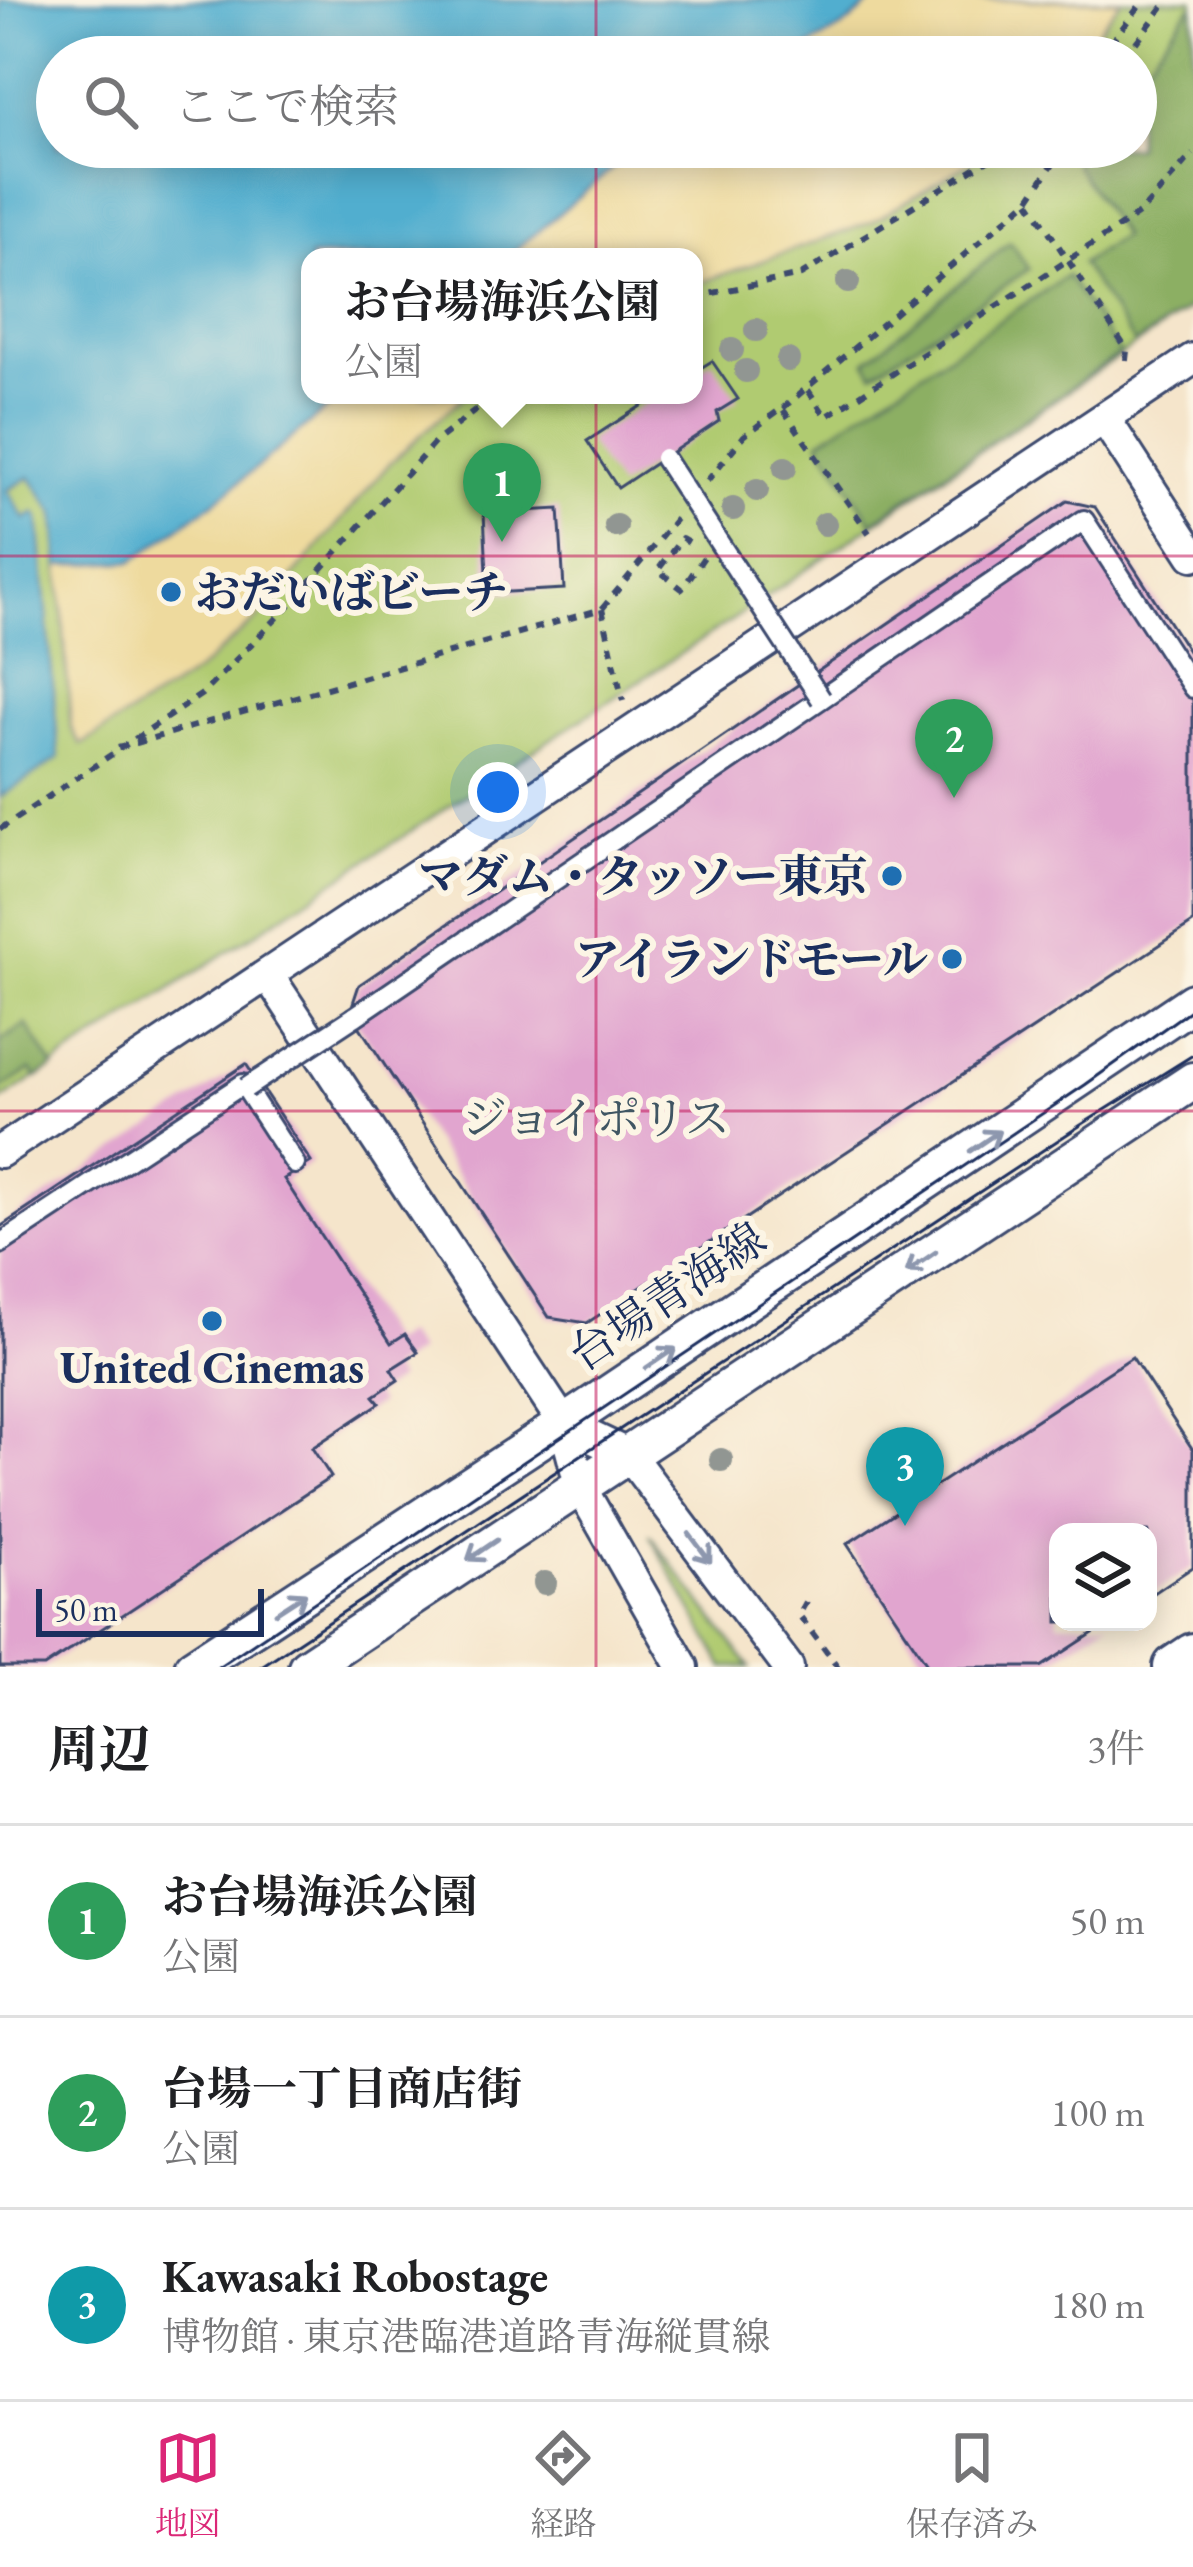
<!DOCTYPE html>
<html lang="ja">
<meta charset="utf-8">
<style>
:root{--surface:#fff;--page:#f2f2f2;--text:#202124;--muted:#757577;--line:#e0e0e0;--accent:#db2777}
body{margin:0;font-family:"EB Garamond","Noto Serif JP",serif;background:var(--page);color:var(--text)}
.controls{position:absolute;right:36px;bottom:36px;display:grid;overflow:hidden;border-radius:24px;box-shadow:0 6px 30px #0003}
.controls button{width:108px;height:108px;display:grid;place-items:center;padding:0;border:0;border-bottom:3px solid var(--line);background:var(--surface);color:var(--text);font:60px sans-serif}
.scale{position:absolute;left:36px;bottom:30px;width:228px;box-sizing:border-box;padding-left:12px;border:6px solid #1b2f5e;border-top:0;font-size:33px;line-height:42px;white-space:nowrap;color:#1b2f5e;-webkit-text-stroke:9px #fcf5e5;paint-order:stroke}
.you{position:absolute;left:498px;top:792px;width:42px;height:42px;margin:-30px;border:9px solid #fff;border-radius:50%;background:#1a73e8;box-shadow:0 0 0 18px #1a73e833}
.badge{display:grid;place-items:center;width:78px;height:78px;border-radius:50%;background:var(--accent);color:#fff;font-size:39px;font-weight:700}
.pin{position:absolute;translate:-50% -99px;filter:drop-shadow(0 3px 6px #0008)}
.pin::after{content:'';position:absolute;top:63px;width:42px;height:36px;background:inherit;clip-path:polygon(0 0,100% 0,50% 100%)}
.popup{position:absolute;left:301px;top:248px;width:402px;height:156px;box-sizing:border-box;display:grid;place-content:center;border-radius:24px;background:var(--surface);filter:drop-shadow(0 3px 9px #0005);font-size:39px;white-space:nowrap;color:var(--muted)}
.popup b{font-size:45px;color:var(--text)}
.popup::after{content:'';position:absolute;left:50%;top:100%;margin-left:-24px;border:24px solid transparent;border-top-color:var(--surface)}
.list{margin:0;padding:0;list-style:none}
h2{display:flex;justify-content:space-between;align-items:center;height:156px;margin:0;padding:0 48px;font-size:51px}
h2 small{font-size:39px;font-weight:400;color:var(--muted)}
.list li{display:grid;grid-template-columns:78px 1fr auto;gap:36px;align-items:center;box-sizing:border-box;height:192px;padding:0 48px;border-top:3px solid var(--line)}
.list b{display:block;font-size:45px;white-space:nowrap}
.list p{margin:0;font-size:39px;white-space:nowrap;color:var(--muted)}
.list em{font-size:39px;font-style:normal;color:var(--muted)}
.icon{flex:none;width:66px;height:66px;fill:none;stroke:currentColor;stroke-width:2;stroke-linecap:round;stroke-linejoin:round}
.map{position:relative;flex:none;width:1193px;height:1667px;overflow:hidden}
.search{position:absolute;background:var(--surface);box-shadow:0 6px 30px #0003;left:36px;right:36px;top:36px;height:132px;display:flex;align-items:center;gap:30px;box-sizing:border-box;padding:0 42px;border-radius:66px;color:var(--muted);font-size:45px}
.sheet{height:732px;background:var(--surface)}
nav{display:flex;justify-content:space-around;align-items:center;box-sizing:border-box;height:168px;border-top:3px solid var(--line);background:var(--surface);font-size:33px;color:var(--muted)}
nav a{display:grid;justify-items:center;gap:6px}
nav .on{color:var(--accent)}
.map>svg:first-child{display:block}
</style>
<div class="map">
<svg width="1193" height="1667" viewBox="0 0 1193 1667">
<rect width="100%" height="100%" fill="#fcf5e5"/>
<filter id="ink" filterUnits="userSpaceOnUse"><feTurbulence type="fractalNoise" baseFrequency=".00833" numOctaves="2"/><feDisplacementMap in="SourceGraphic" scale="24" xChannelSelector="R" yChannelSelector="G"/><feConvolveMatrix kernelMatrix="1 2 1 2 8 2 1 2 1" color-interpolation-filters="sRGB"/></filter>
<filter id="wash" filterUnits="userSpaceOnUse"><feTurbulence type="fractalNoise" baseFrequency=".004" numOctaves="4" result="noise"/><feDisplacementMap in="SourceGraphic" scale="48" xChannelSelector="R" yChannelSelector="G"/><feGaussianBlur stdDeviation="2.7" result="paint"/><feColorMatrix in="noise" values="0 0 0 0 0 0 0 0 0 0 0 0 0 0 0 0 0 1.4 0 .05"/><feComposite in="paint" operator="in"/></filter>
<g filter="url(#wash)">
<rect width="100%" height="100%" fill="#f5e5cb"/>
<path fill="#b0cb71" stroke="#667d68" stroke-width="3" d="M875,0H1193V306L735,618L0,1101V797L59,758L25,519L7,491L30,477L55,513L59,566L227,492L343,395H694V257H507L638,147H1136V57H791L845,26Z
M649,1534L750,1667H724Z"/>
<path fill="#8caf63" stroke="#546f60" stroke-width="3" d="M1193,4V306L1135,344L1081,264L1122,236L1074,163L1085,147H1136V77Z
M1010,242L1029,269L873,373L866,361Z
M1067,276L1120,354L872,522L819,441Z
M26,1024L54,1067L37,1078L31,1070L0,1089V1042Z"/>
<path fill="#eeda9e" stroke="#84847e" stroke-width="3" d="M875,0H1121L1078,57H791L845,26Z
M638,147H995L872,222L694,285V257H507Z
M343,395H465L389,464L258,618L195,673L81,745L71,729L59,566L133,561L227,492Z"/>
<path fill="#51aecf" stroke="#366e96" stroke-width="3" d="M0,0H875L845,26L791,57H57V147H638L507,257H310V395H343L227,492L133,561L59,566L55,513L30,477L7,490L25,519L35,513L39,518L59,758L0,797Z"/>
<g id="blocks">
<path fill="#e1a5cf" d="M712,361L738,399L717,412L719,421L618,488L587,441L658,395H694V372Z
M1067,501L1095,507L1193,659V923L587,1323L549,1317L350,1012L359,985Z
M559,509L564,589L488,593L484,513Z
M246,1064L311,1162L284,1179L391,1343L405,1334L418,1352L391,1369L398,1380L374,1396L380,1403L312,1448L331,1477L44,1667H0V1227Z
M1132,1357L1193,1450V1567L1148,1597V1532H1058V1622H1110L1041,1667H929L847,1544Z"/>
</g>
</g>
<g filter="url(#ink)">
<use href="#blocks" fill-opacity="0" stroke="#3c4a6e" stroke-width="3"/>
<g fill="none" stroke-linecap="round" stroke-linejoin="round">
<g stroke="#3c4a6e" stroke-width="24">
<path id="pedestrian" d="M354,1017L1084,520L1193,688
M0,1244L243,1084L295,1164"/>
</g>
<g stroke="#3c4a6e" stroke-width="36">
<path id="tertiary" d="M1105,419L1193,555
M268,975L564,1424L581,1488L683,1667
M0,1152L1193,359
M564,1424L629,1455L788,1667"/>
</g>
<g stroke="#3c4a6e" stroke-width="42">
<path id="secondary" d="M193,1667L564,1424L1193,1002
M307,1667L1193,1081"/>
</g>
<g stroke="#3c4a6e" stroke-width="48">
<path id="trunk" d="M1175,1667L1193,1655"/>
</g>
<path stroke="#3c4a6e" stroke-width="6" stroke-dasharray="9 9" stroke-linecap="butt" d="M1100,57L1144,0
M1125,57L1168,0
M1029,201L1127,350L1126,360
M694,297L801,275L1009,147
M808,390L826,417L1139,214L1193,154
M783,408L1029,200L1064,147
M707,481L744,436L782,408L869,533
M689,542L682,538L658,570L682,589L704,557
M602,609L623,701
M118,748L602,609L676,519
M0,829L202,694L286,609L437,440L496,395
M806,1602L799,1615L838,1667"/>
<use href="#pedestrian" stroke="#fff" stroke-width="18"/>
<use href="#tertiary" stroke="#fff" stroke-width="30"/>
<use href="#secondary" stroke="#fff" stroke-width="36"/>
<use href="#trunk" stroke="#fff" stroke-width="42"/>
<path stroke="#1b2f5e" stroke-width="3" d="M218,1667L1085,1085L1193,1008
M260,1667L1081,1125L1193,1055"/>
<g stroke="#3c4a6e" stroke-width="24" stroke-linecap="butt">
<path id="pedestrian-bridge" d="M664,458L821,699
M246,1088L354,1017"/>
</g>
<use href="#pedestrian-bridge" stroke="#fff" stroke-width="18"/>
</g>
<g fill="#919692">
<circle cx="848" cy="282" r="12"/>
<circle cx="756" cy="330" r="12"/>
<circle cx="732" cy="350" r="12"/>
<circle cx="788" cy="360" r="12"/>
<circle cx="746" cy="371" r="12"/>
<circle cx="785" cy="468" r="12"/>
<circle cx="757" cy="490" r="12"/>
<circle cx="733" cy="509" r="12"/>
<circle cx="825" cy="524" r="12"/>
<circle cx="616" cy="526" r="12"/>
<circle cx="721" cy="1460" r="12"/>
<circle cx="545" cy="1583" r="12"/>
</g>
<defs><path id="oneway-shaft" d="M-6 0H5M1.5-3L5.5 0L1.5 3" fill="none" stroke-width="1.6" stroke-linecap="round" stroke-linejoin="round" transform="scale(3)"/></defs>
<g stroke="#8d97ae">
<use href="#oneway-shaft" transform="translate(985 1141) rotate(-34)"/>
<use href="#oneway-shaft" transform="translate(921 1262) rotate(146)"/>
<use href="#oneway-shaft" transform="translate(661 1358) rotate(-34)"/>
<use href="#oneway-shaft" transform="translate(700 1548) rotate(53)"/>
<use href="#oneway-shaft" transform="translate(482 1550) rotate(146)"/>
<use href="#oneway-shaft" transform="translate(291 1603) rotate(-33)"/>
</g>
</g>
<path fill="none" stroke="#c2185b" stroke-width="3" stroke-opacity="0.55" d="M596,0V57M596,147V1667M0,556H1193M0,1111H1193"/>
<g fill="#1f6fb2" stroke="#fcf5e5" stroke-width="4.5">
<circle cx="171" cy="592" r="12"/>
<circle cx="892" cy="876" r="12"/>
<circle cx="952" cy="959" r="12"/>
<circle cx="212" cy="1321" r="12"/>
</g>
<g text-anchor="middle" stroke-width="12" stroke-linejoin="round" paint-order="stroke">
<g font-size="45" font-weight="bold" fill="#1b2f5e" stroke="#fcf5e5" text-anchor="end">
<text x="195" y="608" text-anchor="start">おだいばビーチ</text>
<text x="868" y="892">マダム・タッソー東京</text>
<text x="928" y="975">アイランドモール</text>
<text x="212" y="1383" text-anchor="middle">United Cinemas</text>
</g>
<g font-size="45" fill="#405663" stroke="#fcf5e5">
<text x="596" y="1134">ジョイポリス</text>
</g>
<g font-size="45" fill="#1b2f5e" stroke="#fcf5e5">
<text transform="translate(667 1296) rotate(-34)" y="16">台場青海線</text>
</g>
</g>
</svg>
<div class="controls">
<button><svg class="icon" aria-label="layers" viewBox="0 0 24 24"><path d="M12 4l9 5-9 5-9-5zM3 14l9 5 9-5"/></svg></button>
</div>
<div class="scale">50 m</div>
<div class="you"></div>
<div class="pin badge" style="left:502px;top:542px;background:#2e9e5b">1</div>
<div class="popup"><b>お台場海浜公園</b>公園</div>
<div class="pin badge" style="left:954px;top:798px;background:#2e9e5b">2</div>
<div class="pin badge" style="left:905px;top:1526px;background:#0f9aa8">3</div>
<div class="search"><svg class="icon" aria-label="search" viewBox="0 0 24 24"><circle cx="10" cy="10" r="6"/><path d="M15 15l6 6"/></svg>ここで検索</div>
</div>
<section class="sheet">
<h2>周辺<small>3件</small></h2>
<ul class="list">
<li><span class="badge" style="background:#2e9e5b">1</span><div><b>お台場海浜公園</b><p>公園</p></div><em>50 m</em></li>
<li><span class="badge" style="background:#2e9e5b">2</span><div><b>台場一丁目商店街</b><p>公園</p></div><em>100 m</em></li>
<li><span class="badge" style="background:#0f9aa8">3</span><div><b>Kawasaki Robostage</b><p>博物館 · 東京港臨港道路青海縦貫線</p></div><em>180 m</em></li>
</ul>
</section>
<nav>
<a class="on"><svg class="icon" aria-label="map" viewBox="0 0 24 24"><path d="M3 6l6-2 6 2 6-2v14l-6 2-6-2-6 2zM9 4v14M15 6v14"/></svg>地図</a>
<a><svg class="icon" aria-label="directions" viewBox="0 0 24 24"><path d="M12 3l9 9-9 9-9-9zM9 14v-3h6M13 9l2 2-2 2"/></svg>経路</a>
<a><svg class="icon" aria-label="saved" viewBox="0 0 24 24"><path d="M7 4h10v16l-5-4-5 4z"/></svg>保存済み</a>
</nav>
